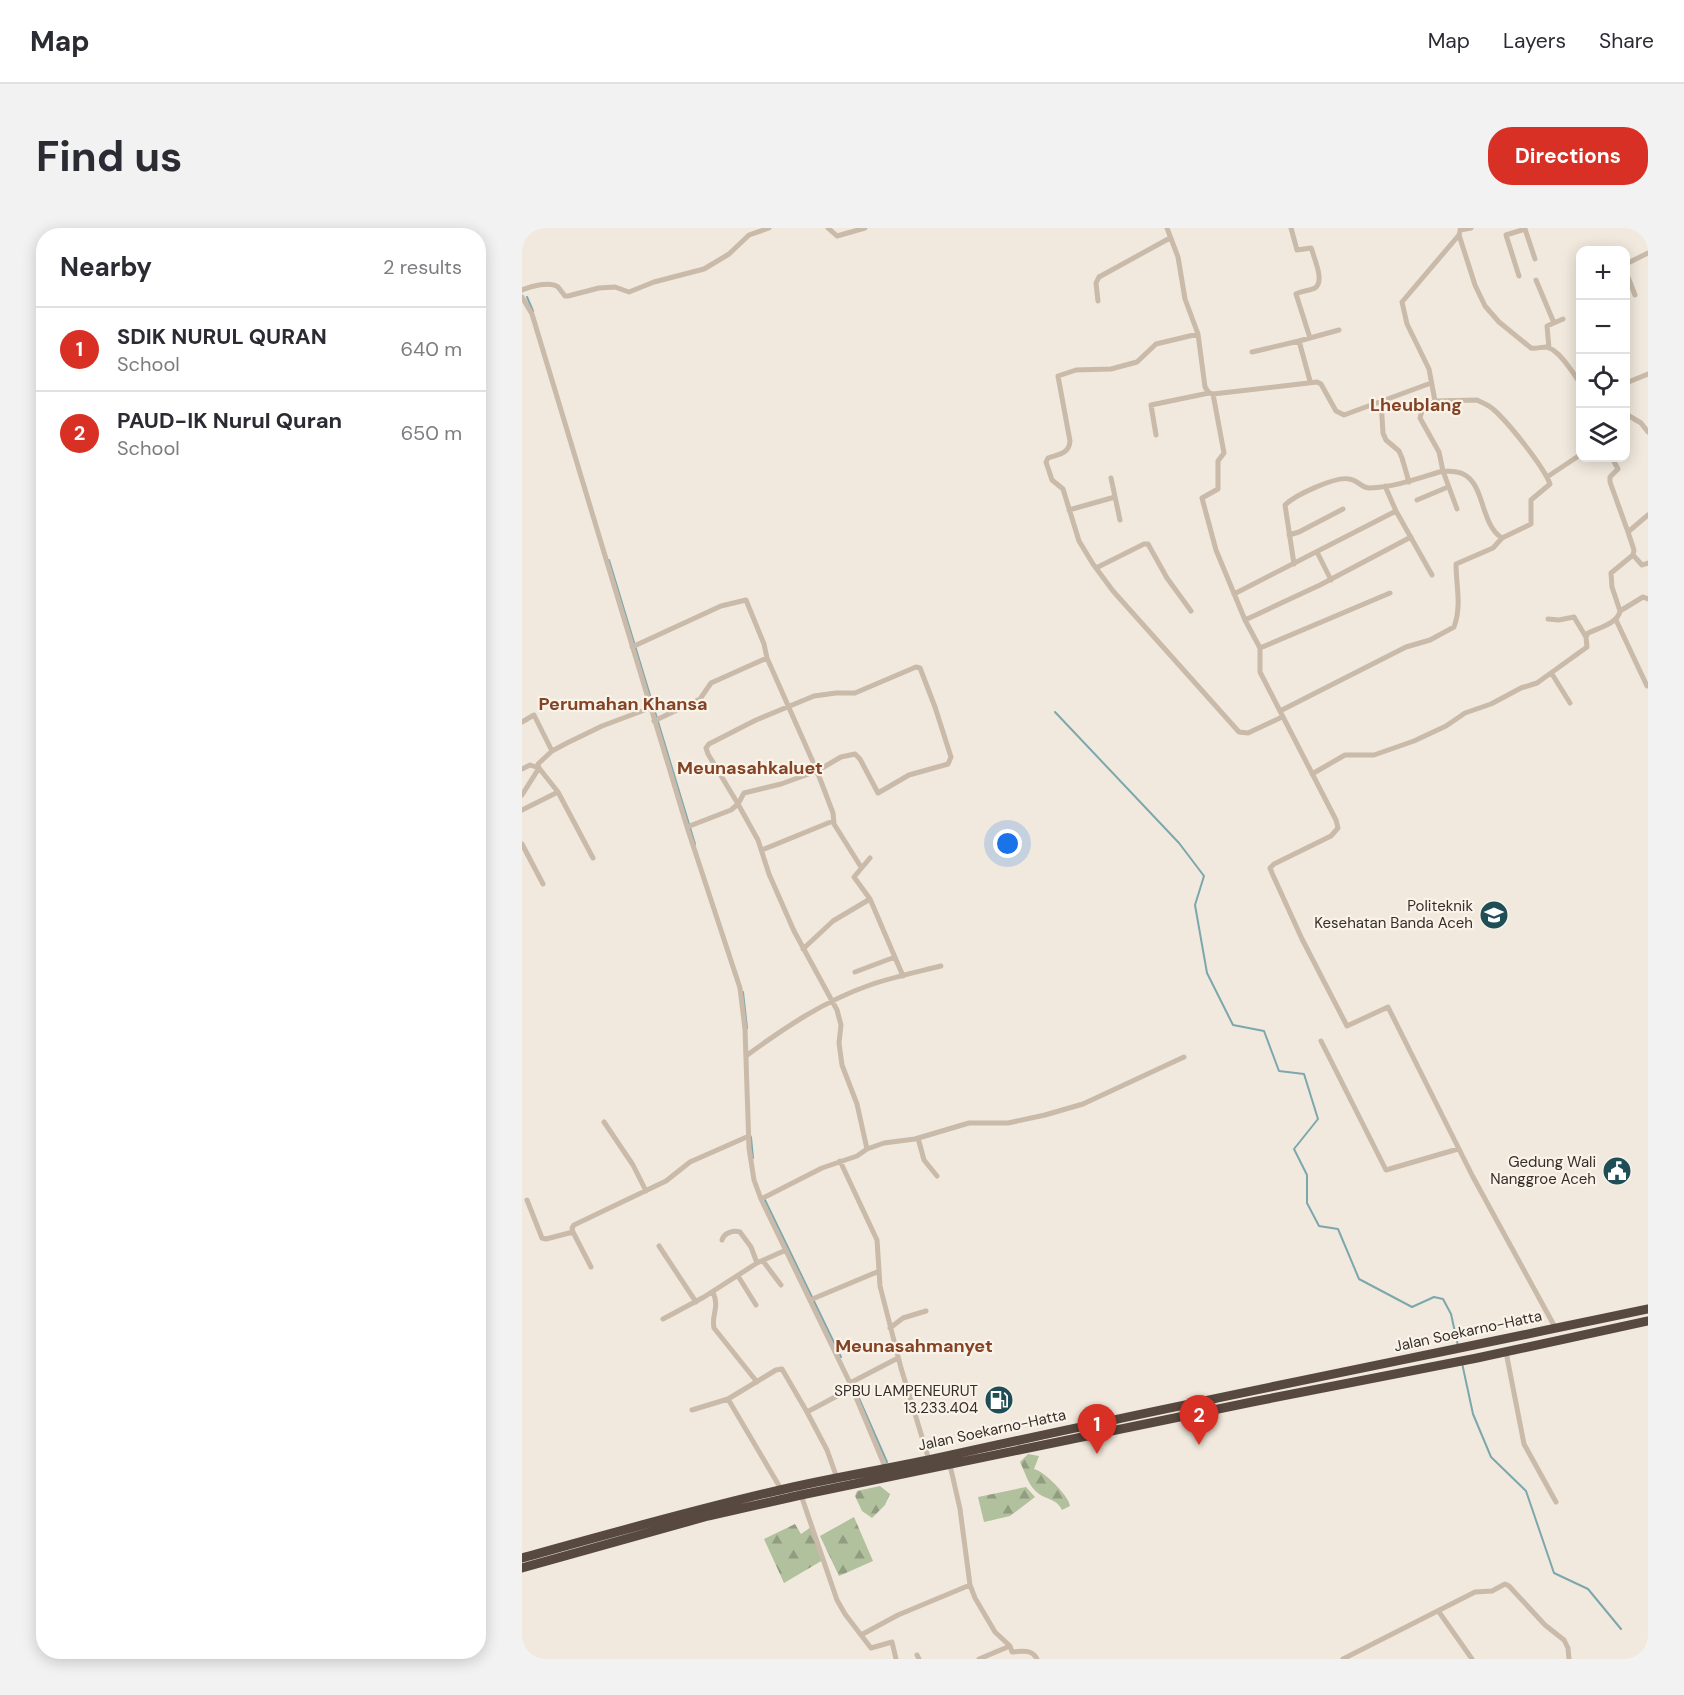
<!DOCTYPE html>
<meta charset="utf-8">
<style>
:root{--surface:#fff;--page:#f2f2f3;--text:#2b2b33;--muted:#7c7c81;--line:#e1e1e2;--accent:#d93025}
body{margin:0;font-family:"DM Sans",sans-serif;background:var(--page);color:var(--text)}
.controls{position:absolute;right:18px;top:18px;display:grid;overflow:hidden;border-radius:12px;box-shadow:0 3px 15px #0003}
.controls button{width:54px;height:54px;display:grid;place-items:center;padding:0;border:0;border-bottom:2px solid var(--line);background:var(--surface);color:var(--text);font:30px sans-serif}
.you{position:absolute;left:486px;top:616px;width:21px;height:21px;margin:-15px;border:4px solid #fff;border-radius:50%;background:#1a73e8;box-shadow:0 0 0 9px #1a73e833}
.badge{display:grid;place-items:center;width:39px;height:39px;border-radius:50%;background:var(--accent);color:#fff;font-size:20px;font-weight:700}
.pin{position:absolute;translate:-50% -50px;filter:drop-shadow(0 2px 3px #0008)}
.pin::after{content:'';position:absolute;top:32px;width:21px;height:18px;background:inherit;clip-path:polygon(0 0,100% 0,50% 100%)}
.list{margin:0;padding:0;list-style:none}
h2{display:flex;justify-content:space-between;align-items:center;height:78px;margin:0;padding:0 24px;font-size:26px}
h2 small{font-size:20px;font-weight:400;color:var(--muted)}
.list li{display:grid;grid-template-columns:39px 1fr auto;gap:18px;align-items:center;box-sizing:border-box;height:84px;padding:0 24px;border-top:2px solid var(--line)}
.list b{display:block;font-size:22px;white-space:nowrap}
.list p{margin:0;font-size:20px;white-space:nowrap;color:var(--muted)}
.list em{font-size:20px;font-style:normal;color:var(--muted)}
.icon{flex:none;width:33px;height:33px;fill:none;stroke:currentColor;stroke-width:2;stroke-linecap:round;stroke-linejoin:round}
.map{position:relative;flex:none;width:1126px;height:1431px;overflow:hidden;border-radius:24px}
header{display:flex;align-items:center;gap:36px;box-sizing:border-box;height:84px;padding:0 30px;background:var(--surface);border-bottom:2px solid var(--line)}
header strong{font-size:28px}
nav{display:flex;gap:33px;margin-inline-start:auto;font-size:21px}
.intro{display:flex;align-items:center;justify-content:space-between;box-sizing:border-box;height:144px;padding:0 36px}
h1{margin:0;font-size:42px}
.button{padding:15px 27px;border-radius:24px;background:var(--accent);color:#fff;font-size:21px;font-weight:700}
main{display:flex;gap:36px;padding:0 36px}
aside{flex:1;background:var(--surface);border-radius:24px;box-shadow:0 3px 15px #0003}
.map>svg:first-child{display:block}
</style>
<header>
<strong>Map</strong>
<nav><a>Map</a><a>Layers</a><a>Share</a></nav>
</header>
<div class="intro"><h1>Find us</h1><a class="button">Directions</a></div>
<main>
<aside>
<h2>Nearby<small>2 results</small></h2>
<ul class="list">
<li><span class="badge">1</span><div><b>SDIK NURUL QURAN</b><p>School</p></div><em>640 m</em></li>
<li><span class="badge">2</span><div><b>PAUD-IK Nurul Quran</b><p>School</p></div><em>650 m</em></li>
</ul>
</aside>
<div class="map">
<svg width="1126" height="1431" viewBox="0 0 1126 1431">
<defs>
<pattern id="forest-firs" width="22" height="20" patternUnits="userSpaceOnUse" patternTransform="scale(1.5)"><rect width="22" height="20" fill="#b1c09d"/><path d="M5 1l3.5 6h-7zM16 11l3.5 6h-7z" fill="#919c80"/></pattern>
</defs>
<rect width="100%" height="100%" fill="#f1e9dd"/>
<path fill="url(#forest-firs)" d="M506,1226L517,1228L512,1241C522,1243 547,1268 548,1278L540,1282C535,1271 526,1272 517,1266C506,1258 504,1246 498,1234Z
M358,1258L368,1266L363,1277L350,1290L340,1283L333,1268L335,1263Z
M504,1259L513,1269L488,1288L462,1294L456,1269Z
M332,1289L351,1333L317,1348L298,1308Z
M273,1296L279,1306L289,1299L301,1332L262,1355L242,1311Z"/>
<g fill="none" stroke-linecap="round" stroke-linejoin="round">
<path stroke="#7ca7ad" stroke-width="2" d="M5,69L11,83
M87,332L173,616
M533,484L657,615L682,648L673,677L685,745L711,797L742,803L757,843L782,846L796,891L772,921L785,947V975L797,998L816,1001L837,1051L890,1079L912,1069L921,1071L929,1086L936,1118
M221,764L225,800
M229,909L231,930
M242,970L319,1129
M940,1135L951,1186L969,1229L1004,1263L1032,1345L1066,1361L1099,1401
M332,1159L365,1234"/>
<path stroke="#c9baa9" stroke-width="5" d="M306,0L315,8L343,0
M645,0L656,29L663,71L676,106L683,159L687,165L691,166
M769,0L775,22L789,20L790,22C792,31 803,53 793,60C787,63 779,63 774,66L788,110
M938,2L949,0
M937,7L953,57L963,78L977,94L1009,120C1014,121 1019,119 1024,119C1036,120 1052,146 1058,155
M1104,36L1126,25
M1104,44L1113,67
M997,48L984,7L1003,1L1013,31
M1014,52L1032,95
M0,62C9,58 28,53 36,59C37,60 42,67 43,68H46L77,60L93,59L107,64L132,54L182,41L207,26L227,7L247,0
M0,69L10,86L165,599L218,760L223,801L227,920L232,952L239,971L328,1155L364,1241
M576,73L574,55L577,49L648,10
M676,106L634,116L615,134L589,141L554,142L536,148L548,213C547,226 537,226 526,230L524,234L530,252L541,261L557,313L571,336L591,363L717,504L726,505L760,489
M1027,120L1025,98L1041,91
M730,124L777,113
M788,153L777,113L817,102
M909,155L822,187L814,183L799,156L795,154L691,166L702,225L696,233V261L680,270L694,322L723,392L738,420V444L814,592L816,600L809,608L752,636L748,640L750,645L780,711L825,798L866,779L951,949L1034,1101
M1104,155L1126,146
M955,172C961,175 967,177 971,181C986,194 1022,239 1028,256L1009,272V296L980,310C958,296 963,256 941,246C935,243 927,243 921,243L917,224L898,190L901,179L913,173Z
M859,173L861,205L864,212L877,223L880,230L887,254
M913,173L907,141L885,96L880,74L937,7L939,0
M1104,186L1119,195L1126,204
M634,207L629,177L687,165
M1090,230L1096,241L1088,249V254L1106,304
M1025,249L1058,227
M589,250L598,292
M863,258L874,283L910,347
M895,272L926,259
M547,282L593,269
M767,307L777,304L821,281
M795,324L809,352
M1111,327L1120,337L1126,335
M772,336L763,277C773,267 814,248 827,251C836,252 839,260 848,260C874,259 897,250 921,243L935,281
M574,340L622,316H626L645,350L669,383
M712,366L874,283
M1098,383L1121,369L1126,371
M1026,391L1037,392L1052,389L1064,409
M723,392L798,357L889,309
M1094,392L1125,458
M110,419L199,378L224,372L242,416L245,430
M738,420L868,365
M1030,446L1048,475
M758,483L884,419L908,412L932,399C940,377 934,358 934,336L971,320L980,310
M132,493L178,471L189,455L245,430L295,543L311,585L312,596L339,639
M0,494L12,487L30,523
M0,541L8,537L17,540L0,567
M790,546L823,527H852L892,513L924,498L943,485L969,476L999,460L1015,455L1065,419L1064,409L1066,405C1077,400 1096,395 1098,383L1090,359L1089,345L1111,327L1112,322L1106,304L1126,287
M36,564L71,630
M0,582L36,564L17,540L16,536L30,523L45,515L80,498L128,480
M165,599L209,582L216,576L186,526L184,520L187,516L234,492L292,468L314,465H333L394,439L398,440L413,479L429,529L426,536L387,547L356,565L338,531L333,526L319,529L295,543L259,556L222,565L216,576L236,612L247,646L272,703L315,782L319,797L317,815L320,837L335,876L345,921
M0,616L21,656
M240,622L311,593
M348,671L332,649L348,630
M281,721L311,693L348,671L381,748
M333,744L373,729
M799,813L864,942L936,921
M224,828C262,800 302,773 348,757C371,749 395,744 419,738
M82,894L111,937L124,963
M396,910L402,932L415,948
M318,933L355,1012L358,1058L379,1140L407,1232
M239,971L300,940L335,928L345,921L362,915L393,911L447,895H486L523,887L561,876L662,829
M5,972L20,1010L24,1011L51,1004
M200,1012C202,1005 211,1002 218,1004L229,1019L235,1035
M137,1018L174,1074
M241,1033L259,1057
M69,1039L51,1004L50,1000L52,997L144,953L168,934L227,908
M216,1048L234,1077
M191,1064C198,1081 189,1086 192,1100L235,1154
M288,1072L355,1044
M141,1091L182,1069L235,1035L264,1022
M368,1100L381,1090L404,1083
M984,1124L1002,1216L1034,1274
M328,1155L376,1130
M206,1171L259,1261
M170,1182L206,1171L254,1142L260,1141L285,1184
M428,1237L438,1281L448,1357L453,1370L473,1404L488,1418L490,1424C501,1423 510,1421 515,1431
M315,1250L305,1222L285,1184L330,1160
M279,1267L315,1372L323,1386L339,1407L376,1387L448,1357
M917,1384L950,1431
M339,1407L349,1420L370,1414L374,1431
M395,1427L397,1431
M457,1431L488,1418
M821,1431L953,1364L970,1363L983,1356L987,1358L1023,1397L1042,1412L1046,1420L1047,1431"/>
<path stroke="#574940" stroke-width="9" d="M0,1330C86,1306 171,1282 258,1262C309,1250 360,1242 411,1231C649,1178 888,1131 1126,1081
M0,1340L186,1288L279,1267L735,1173L955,1130L1126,1093"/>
</g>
<defs>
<g id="university-disc" transform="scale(1.5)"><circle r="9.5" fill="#1f4e56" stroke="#f9f3e9"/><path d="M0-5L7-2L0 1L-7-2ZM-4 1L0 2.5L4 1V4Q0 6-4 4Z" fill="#fff"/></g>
<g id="civic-disc" transform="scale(1.5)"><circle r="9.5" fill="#1f4e56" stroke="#f9f3e9"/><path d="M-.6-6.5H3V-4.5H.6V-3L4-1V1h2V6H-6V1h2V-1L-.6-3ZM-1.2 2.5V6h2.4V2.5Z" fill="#fff"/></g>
<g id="fuel-disc" transform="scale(1.5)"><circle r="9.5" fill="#1f4e56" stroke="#f9f3e9"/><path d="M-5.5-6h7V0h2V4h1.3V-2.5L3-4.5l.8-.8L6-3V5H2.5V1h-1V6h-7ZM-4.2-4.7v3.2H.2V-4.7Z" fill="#fff"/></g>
</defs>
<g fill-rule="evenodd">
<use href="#university-disc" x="972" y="687"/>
<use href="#civic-disc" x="1095" y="943"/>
<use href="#fuel-disc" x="477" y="1172"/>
</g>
<g text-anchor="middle" stroke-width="4.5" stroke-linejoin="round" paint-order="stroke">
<g font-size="15" fill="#362e29" stroke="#f9f3e9" text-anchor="end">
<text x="951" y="683">Politeknik<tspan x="951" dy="17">Kesehatan Banda Aceh</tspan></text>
<text x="1074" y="939">Gedung Wali<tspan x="1074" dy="17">Nanggroe Aceh</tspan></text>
<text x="456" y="1168">SPBU LAMPENEURUT<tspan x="456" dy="17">13.233.404</tspan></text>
</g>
<g font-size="15" fill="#362e29" stroke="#f9f3e9">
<text transform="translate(946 1103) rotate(-12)" y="5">Jalan Soekarno-Hatta</text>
<text transform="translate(470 1202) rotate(-12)" y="5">Jalan Soekarno-Hatta</text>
</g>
<g font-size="18" font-weight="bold" fill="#834324" stroke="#f9f3e9">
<text x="894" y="183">Lheublang</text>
<text x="101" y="482">Perumahan Khansa</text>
<text x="228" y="546">Meunasahkaluet</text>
<text x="392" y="1124">Meunasahmanyet</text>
</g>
</g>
</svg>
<div class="controls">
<button>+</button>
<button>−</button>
<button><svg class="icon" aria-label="locate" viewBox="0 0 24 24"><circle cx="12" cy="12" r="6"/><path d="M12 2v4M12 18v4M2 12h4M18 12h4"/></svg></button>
<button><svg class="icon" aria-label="layers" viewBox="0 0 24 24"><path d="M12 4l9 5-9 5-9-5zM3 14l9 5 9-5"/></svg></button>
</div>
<div class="you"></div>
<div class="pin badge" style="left:575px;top:1226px">1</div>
<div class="pin badge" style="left:677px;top:1217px">2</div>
</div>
</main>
